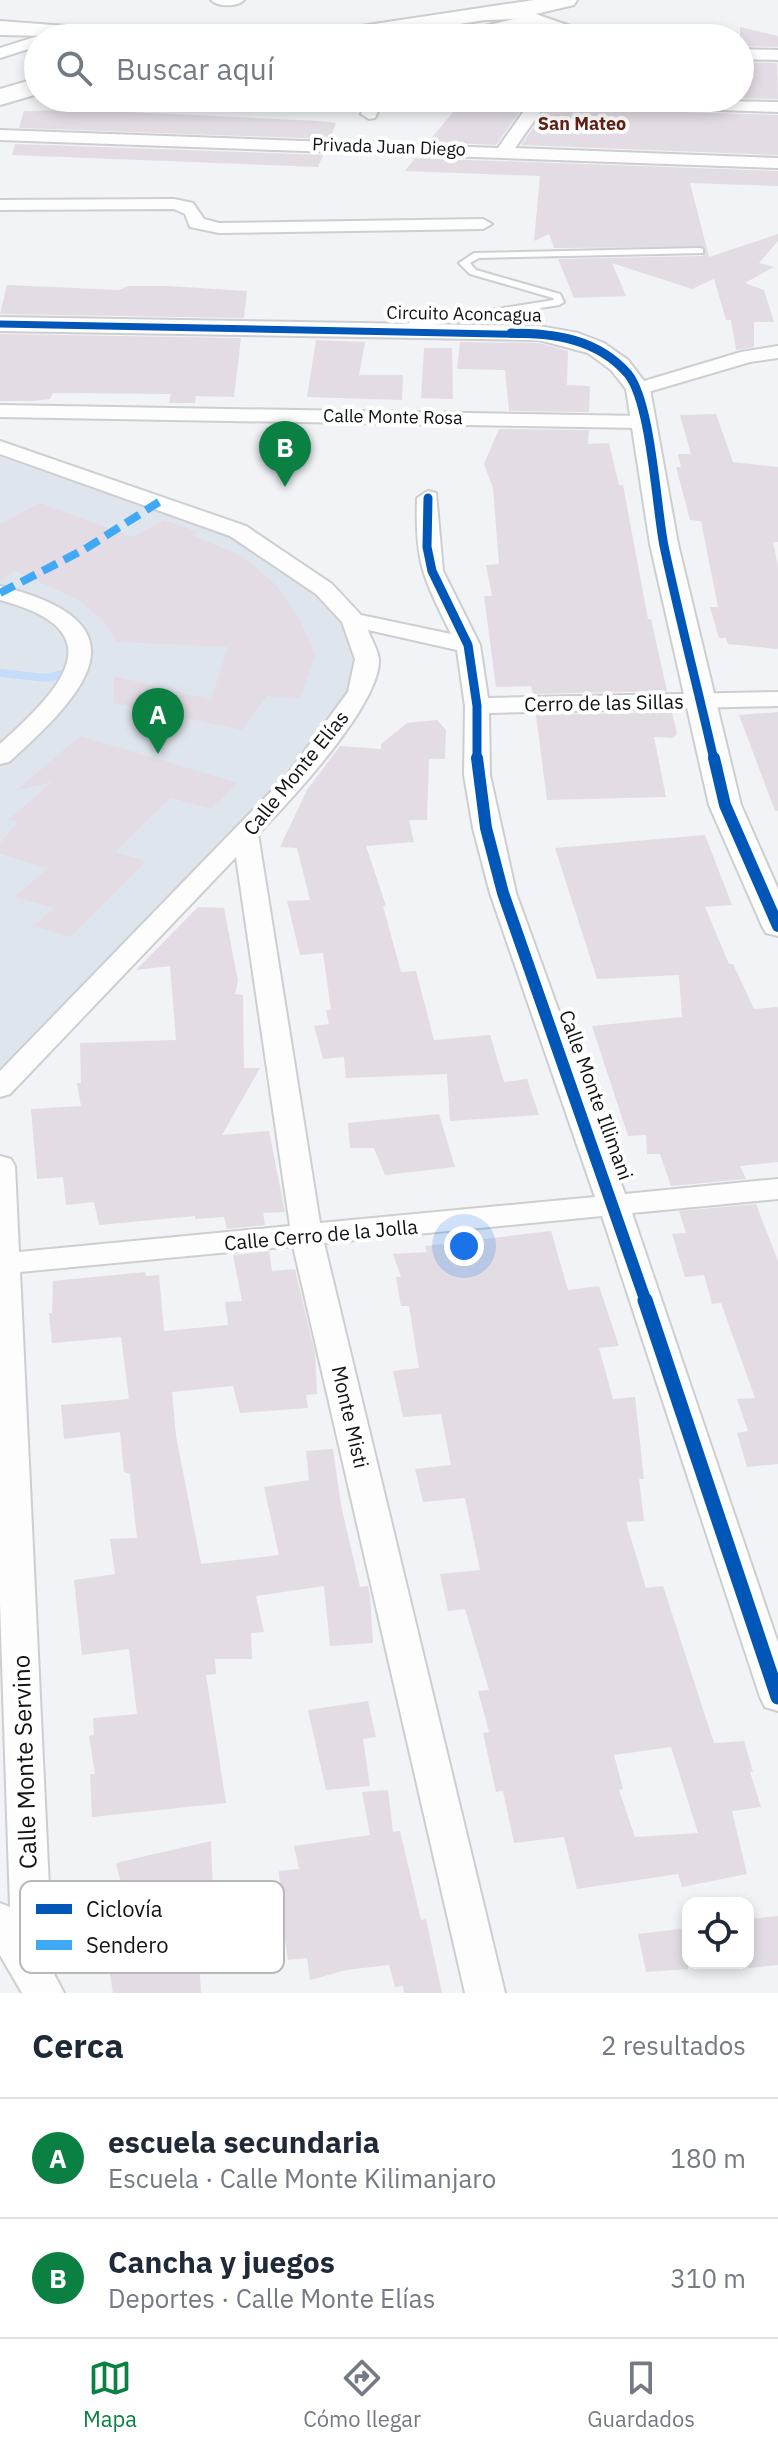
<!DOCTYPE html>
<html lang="es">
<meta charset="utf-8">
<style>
:root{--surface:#fff;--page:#f6f6f7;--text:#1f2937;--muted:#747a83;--line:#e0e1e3;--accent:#0b8043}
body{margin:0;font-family:"IBM Plex Sans",sans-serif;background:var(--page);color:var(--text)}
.controls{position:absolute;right:24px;bottom:24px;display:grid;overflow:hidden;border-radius:16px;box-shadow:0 4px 12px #0003}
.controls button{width:72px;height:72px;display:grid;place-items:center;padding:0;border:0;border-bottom:2px solid var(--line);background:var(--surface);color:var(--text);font:40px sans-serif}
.you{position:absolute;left:464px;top:1246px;width:28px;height:28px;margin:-20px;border:6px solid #fff;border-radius:50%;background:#1a73e8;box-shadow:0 0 0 12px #1a73e833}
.badge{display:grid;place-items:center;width:52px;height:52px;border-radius:50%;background:var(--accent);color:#fff;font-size:26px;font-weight:700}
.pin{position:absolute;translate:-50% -66px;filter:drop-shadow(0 2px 4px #0008)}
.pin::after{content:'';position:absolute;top:42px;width:28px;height:24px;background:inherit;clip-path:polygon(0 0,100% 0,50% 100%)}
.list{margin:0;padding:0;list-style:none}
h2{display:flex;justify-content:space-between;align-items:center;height:104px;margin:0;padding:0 32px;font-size:34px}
h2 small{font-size:26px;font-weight:400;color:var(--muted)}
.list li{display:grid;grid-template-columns:52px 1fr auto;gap:24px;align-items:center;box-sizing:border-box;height:120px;padding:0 32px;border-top:2px solid var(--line)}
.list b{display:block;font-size:30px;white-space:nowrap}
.list p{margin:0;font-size:26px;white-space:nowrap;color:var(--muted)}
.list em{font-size:26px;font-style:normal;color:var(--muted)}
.icon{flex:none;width:44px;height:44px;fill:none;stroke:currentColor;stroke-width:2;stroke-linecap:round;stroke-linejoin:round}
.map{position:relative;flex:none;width:778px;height:1993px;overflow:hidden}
.search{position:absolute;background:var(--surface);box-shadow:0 4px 12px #0003;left:24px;right:24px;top:24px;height:88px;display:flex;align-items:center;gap:20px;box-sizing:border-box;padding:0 28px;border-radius:44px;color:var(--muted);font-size:30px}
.sheet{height:344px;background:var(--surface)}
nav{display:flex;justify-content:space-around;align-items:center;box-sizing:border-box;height:112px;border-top:2px solid var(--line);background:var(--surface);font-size:22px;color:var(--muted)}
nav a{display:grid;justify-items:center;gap:4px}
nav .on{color:var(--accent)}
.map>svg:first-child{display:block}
</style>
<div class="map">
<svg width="778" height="1993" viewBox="0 0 778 1993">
<rect width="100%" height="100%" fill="#f1f3f6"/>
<path fill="#dfe5ec" d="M0,447L238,531L324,589L367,659L336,729L0,1088Z"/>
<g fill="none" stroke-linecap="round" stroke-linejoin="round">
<path stroke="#c6dcfb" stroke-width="8" d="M0,673L46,678L62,674"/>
</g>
<path fill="#e3dce4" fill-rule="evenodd" d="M740,27L778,36V47L740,46Z
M740,62L777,63L778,99L717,98H740Z
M465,98H505L499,106L523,107L496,145L428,142Z
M547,108L778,115V155L521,145Z
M86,110L318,121L336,123L330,139L19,128L24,111Z
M15,144L323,155L318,167L12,155Z
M415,158L778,171V186L690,183L709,257L778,234V241L759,263L774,267L745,283L764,290L774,322H754V347L736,350L731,320H726L710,265L714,279L692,289L612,263L626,296L574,298L558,259L703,256L705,247L554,248L549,234L534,241L540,176L405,171Z
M7,285L119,290L128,286H168L247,291L244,318L0,314Z
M0,334L241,338L234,397L196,396L195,403H169L171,394L53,393L50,399L33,401H0Z
M316,340L365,342L359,375H403L402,400L307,397Z
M460,342L539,343L568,351L567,385L590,386L589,412L509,411L505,370L457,369Z
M424,348H452L453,399L421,398Z
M716,414L733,462L778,467V542H773L778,566V649L728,644L726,638H719L710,607H718L701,521L690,520L676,467H681L678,454H691L680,415Z
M499,429L589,430L588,444L609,443L619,485H623L648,619H651L667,691L533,694L531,686L496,687L484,596H492L486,565L499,564L493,488L484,464Z
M40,503L133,537L164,520L198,532L192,535L242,556L276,585L300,621L315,654L300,699L267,696L242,730L113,703L114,676L211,700L228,647L117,642L103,620L77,599L15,571L0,581V524Z
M672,712L677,734L673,738L654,737L666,797L547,800L536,715Z
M778,712V811H775L739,715Z
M437,720L446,730L445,759H429L427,820H409L414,842L366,846L386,906H383L401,972L416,971L434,1040L490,1035L504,1082L527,1079L539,1115L450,1121L447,1074L346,1078L344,1057L323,1059L314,1026L329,1024L326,1010H331L323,953L300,955L287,901L310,900L297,848L280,847L307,790L340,746L381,749V744L407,723Z
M80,736L238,783L211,809L171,798L147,820L115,852L146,861L70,937L34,926L54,908L15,897L48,868L0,854V843L18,822L9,819L52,782L17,790Z
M705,835L732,905L705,907L729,964H733L754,1009L778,1007V1162L740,1166L746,1179L671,1186L660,1154H647L646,1135L628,1136L592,1026L682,1017L679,975L597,979L555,848Z
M198,907L224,908L238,981L235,994L243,995L244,1068H260L222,1135L269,1131L285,1212L263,1213L265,1225L227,1229L224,1217L195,1219V1216L99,1225L94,1202L66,1205L63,1177L37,1179L31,1109L81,1106L77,1083H81L80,1043L176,1040L170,966L136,970Z
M439,1114L455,1167L385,1175L374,1148H350L348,1123Z
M756,1204L778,1261V1464L747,1467L737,1433L748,1431L737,1399L755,1398L721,1303L712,1304L704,1275L685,1277L672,1234L686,1233L679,1211Z
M551,1231L568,1290L599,1286L619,1346L599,1348L613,1399L635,1397L644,1479H639L644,1521L626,1522L646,1588L663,1586L714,1743L744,1741L753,1772H750L761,1807L732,1811L747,1874L682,1887L678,1874L577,1889L564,1837L514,1843L503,1791L496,1792L483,1733L489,1732L478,1691L489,1690L465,1609L448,1611L440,1574L480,1570L465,1498L423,1502L415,1469L451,1465L441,1414L403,1417L393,1371L419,1368L409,1306H401L396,1277H401L393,1254L427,1252L425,1246ZM671,1747L698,1833L635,1837L619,1790L623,1789L614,1755Z
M269,1251L272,1271L295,1269L315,1353L317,1394L306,1395L308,1408L240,1413L233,1386L172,1392L176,1436L201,1564L279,1555L264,1487L309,1480L306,1451L333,1449L341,1505L360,1587L368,1586L370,1595L373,1643L330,1646L324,1586L256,1596L264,1632L251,1633L252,1659H215L216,1674L206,1675L226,1803L92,1817L90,1774H95L89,1736L94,1735L93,1718L137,1714L129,1649L82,1655L74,1580L115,1574L110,1539L137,1538L130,1474L124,1472L120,1432L64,1439L61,1405L129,1399L121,1337L52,1343L49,1313H52L53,1281L145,1272L146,1276L159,1275L164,1331L228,1325L225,1302L242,1301L233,1255Z
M368,1701L376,1737L363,1739L370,1786L326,1790L308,1710Z
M388,1790L393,1832L400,1831L421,1920L426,1919L442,1993H404L403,1986L395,1987L389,1965L346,1970L310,1980L307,1958L288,1960L277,1885H280L279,1871L299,1869L294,1846L370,1835L362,1792Z
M211,1841L213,1894L225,1892L229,1935L191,1939L180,1892L132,1903L130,1890L121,1883L116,1863Z
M778,1916V1965L748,1968V1919Z
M688,1928V1969L646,1972L638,1934Z
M198,1946L201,1993H113L107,1957Z"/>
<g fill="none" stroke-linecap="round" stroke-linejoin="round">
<g stroke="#cdced0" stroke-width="4">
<path id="service" d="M700,248L703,249V253L479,258L470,263L476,270L560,294L564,302L559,305L396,331L391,328L396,325L554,300L553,298L470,274L459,263L474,253Z"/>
</g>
<g stroke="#cdced0" stroke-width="4">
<path id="minor" d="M211,0H244C237,7 218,7 211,0Z
M521,9L573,27L586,38C565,38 548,23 531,25C498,28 469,38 435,38L518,18L513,14Z
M38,36L44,38H38V46L0,58V48Z
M740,49L778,50V60L740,59Z
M368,98H384L375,118L369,119L361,114Z
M533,98L778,102V112L546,104L515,148L778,158V168L0,140V130L498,148Z
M174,199L193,203L204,219L219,223L483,219L492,224L483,229L219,233L190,227L185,214L174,209L0,210V200Z
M778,346V358L750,362L638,395L628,389L631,385L741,352Z
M0,405L641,416L651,422L641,428L0,417Z
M0,441L246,526L332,584L361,615L451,634C423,576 415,564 417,498L428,491L436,493L443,571L480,645L488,698L778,692V706L489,713L490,775L516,893L625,1194L778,1179V1199L632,1213L778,1643V1711L765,1707L760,1697L602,1216L324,1243L505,1993H465L293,1246L20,1272L53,1972L64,1993H22L0,1955V1903L10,1907L0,1603V1156L11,1159L15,1166L19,1252L290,1226L236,857L10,1094L0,1097V1071L287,775L348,692L355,659L342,622L316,594L230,536L0,454ZM368,630L457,650L465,706L464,775L473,828L490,893L595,1197L320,1223L258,834C290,801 381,704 379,659C378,650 371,639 368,630Z
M0,586C149,623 88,691 9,762L0,764V744C60,690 118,631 0,600Z"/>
</g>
<g stroke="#cdced0" stroke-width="4">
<path id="tertiary" d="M0,317L539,326L578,333L604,343L628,360L650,389L678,544L741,805L778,889V936L766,933L762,926L709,805L650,544L626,389L611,370L588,353L539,340L0,331Z"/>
</g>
<g stroke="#cdced0" stroke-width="4">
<path id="secondary" d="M0,21L134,31L145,38L0,35Z"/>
</g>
<g stroke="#cdced0" stroke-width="4">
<path id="primary" d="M534,0H577L574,5L514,19L485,20L375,38H316L328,31Z
M38,78V94L0,105V89Z"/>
</g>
<use href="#service" fill="#fdfdfe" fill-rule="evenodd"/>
<use href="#minor" fill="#fdfdfe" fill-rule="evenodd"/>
<use href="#tertiary" fill="#fdfdfe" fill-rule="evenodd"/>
<use href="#secondary" fill="#fdfdfe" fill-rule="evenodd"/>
<use href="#primary" fill="#fdfdfe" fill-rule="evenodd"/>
<path stroke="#3fa9f5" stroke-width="8" stroke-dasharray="16 8" stroke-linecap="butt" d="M0,593L85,549L159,502"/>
<g stroke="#fff" stroke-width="10">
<path id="cycleway-far3" d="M0,324L551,335"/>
</g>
<g stroke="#fff" stroke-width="13">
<path id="cycleway-far2" d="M511,333C554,333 598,339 628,374C651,402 656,505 664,546C679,617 698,689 714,760
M428,498L427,547L432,571L468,645L477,706V760"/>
</g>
<g stroke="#fff" stroke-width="17">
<path id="cycleway-far1" d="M477,758L486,828L503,893L646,1302
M714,758L725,805L778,926"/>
</g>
<g stroke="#fff" stroke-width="20">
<path id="cycleway" d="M645,1300L778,1697"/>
</g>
<use href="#cycleway-far3" stroke="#0057b8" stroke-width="7"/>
<use href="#cycleway-far2" stroke="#0057b8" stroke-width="9"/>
<use href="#cycleway-far1" stroke="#0057b8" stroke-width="12"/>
<use href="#cycleway" stroke="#0057b8" stroke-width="15"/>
</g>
<g text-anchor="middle" stroke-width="8" stroke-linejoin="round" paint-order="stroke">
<g font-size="18" font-weight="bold" fill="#642016" stroke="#fff">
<text x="582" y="130">San Mateo</text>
</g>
<g font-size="18" fill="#121315" stroke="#fff">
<text transform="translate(389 147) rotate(2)" y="6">Privada Juan Diego</text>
<text transform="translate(464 314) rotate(1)" y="6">Circuito Aconcagua</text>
<text transform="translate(393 417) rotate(1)" y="6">Calle Monte Rosa</text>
</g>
<g font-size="20" fill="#121315" stroke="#fff">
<text transform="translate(604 703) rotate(-1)" y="7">Cerro de las Sillas</text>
<text transform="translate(296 773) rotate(-51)" y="7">Calle Monte Elías</text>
<text transform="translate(596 1095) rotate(70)" y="7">Calle Monte Illimani</text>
<text transform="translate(321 1235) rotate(-5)" y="7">Calle Cerro de la Jolla</text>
<text transform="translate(350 1417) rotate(77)" y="7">Monte Misti</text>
</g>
<g font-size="24" fill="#121315" stroke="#fff">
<text transform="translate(25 1762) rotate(-92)" y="8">Calle Monte Servino</text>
</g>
</g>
<rect x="20" y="1881" width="264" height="92" rx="12" fill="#fff" stroke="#b8b8b9" stroke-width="2"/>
<rect x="36" y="1904" width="36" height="10" fill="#0057b8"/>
<rect x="36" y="1940" width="36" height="10" fill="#3fa9f5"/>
<g font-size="22" fill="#121315">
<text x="86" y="1917">Ciclovía</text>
<text x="86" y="1953">Sendero</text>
</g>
</svg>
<div class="controls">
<button><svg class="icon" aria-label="locate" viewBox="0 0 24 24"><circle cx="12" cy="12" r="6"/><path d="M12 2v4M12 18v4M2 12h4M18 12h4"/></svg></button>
</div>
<div class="you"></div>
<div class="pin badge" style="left:158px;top:754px">A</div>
<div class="pin badge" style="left:285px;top:487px">B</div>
<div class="search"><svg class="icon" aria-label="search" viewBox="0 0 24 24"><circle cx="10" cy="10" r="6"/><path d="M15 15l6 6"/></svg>Buscar aquí</div>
</div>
<section class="sheet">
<h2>Cerca<small>2 resultados</small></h2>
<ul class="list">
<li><span class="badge">A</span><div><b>escuela secundaria</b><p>Escuela · Calle Monte Kilimanjaro</p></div><em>180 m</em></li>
<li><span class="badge">B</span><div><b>Cancha y juegos</b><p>Deportes · Calle Monte Elías</p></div><em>310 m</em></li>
</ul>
</section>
<nav>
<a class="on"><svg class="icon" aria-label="map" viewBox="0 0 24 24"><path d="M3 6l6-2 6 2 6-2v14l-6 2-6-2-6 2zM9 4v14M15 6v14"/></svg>Mapa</a>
<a><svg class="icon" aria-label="directions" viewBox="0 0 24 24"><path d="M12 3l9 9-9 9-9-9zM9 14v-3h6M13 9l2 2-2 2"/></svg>Cómo llegar</a>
<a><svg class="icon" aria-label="saved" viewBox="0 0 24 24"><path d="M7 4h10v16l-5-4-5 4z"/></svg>Guardados</a>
</nav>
